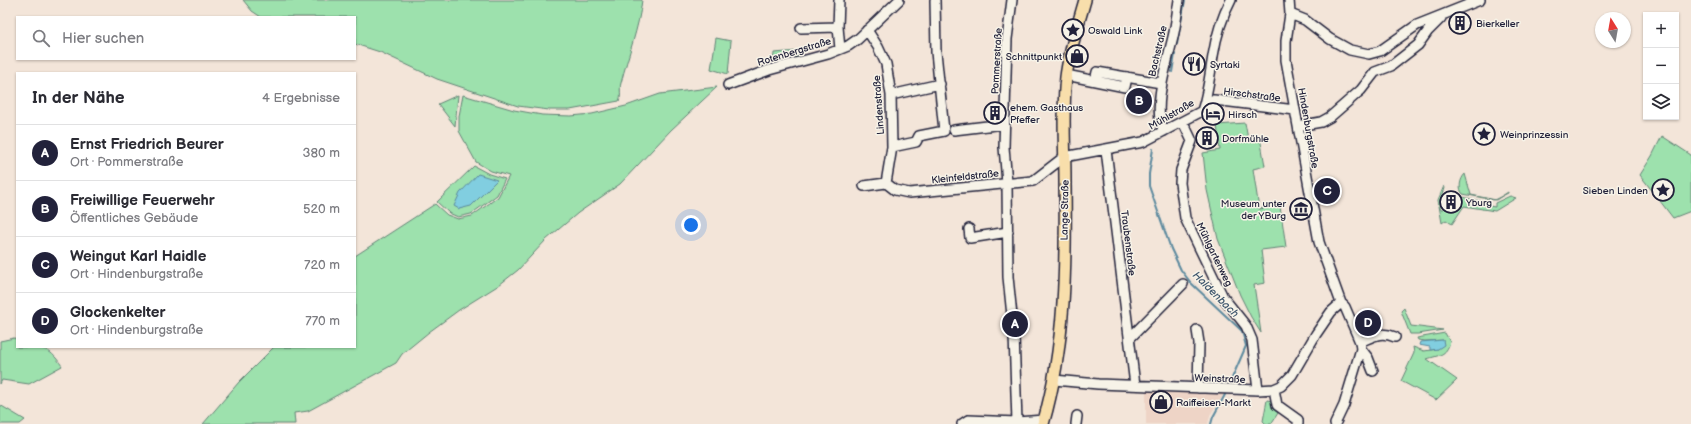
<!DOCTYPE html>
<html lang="de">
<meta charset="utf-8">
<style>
:root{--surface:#fff;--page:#f7f7f7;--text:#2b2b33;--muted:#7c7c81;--line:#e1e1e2;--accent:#22223b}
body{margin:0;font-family:"Balsamiq Sans",sans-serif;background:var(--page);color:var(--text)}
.controls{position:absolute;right:12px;top:12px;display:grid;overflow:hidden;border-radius:0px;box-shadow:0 1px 3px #0004}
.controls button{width:36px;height:36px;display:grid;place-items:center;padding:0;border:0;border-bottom:1px solid var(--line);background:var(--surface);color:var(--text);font:20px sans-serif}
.compass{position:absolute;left:1595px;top:12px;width:36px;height:36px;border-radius:50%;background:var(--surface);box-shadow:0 1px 3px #0004;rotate:349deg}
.you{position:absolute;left:691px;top:225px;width:14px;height:14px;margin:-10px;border:3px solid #fff;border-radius:50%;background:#1a73e8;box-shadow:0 0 0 6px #1a73e833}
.badge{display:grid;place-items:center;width:26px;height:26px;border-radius:50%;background:var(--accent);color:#fff;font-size:13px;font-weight:700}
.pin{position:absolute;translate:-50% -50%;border:2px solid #fff;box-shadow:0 1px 4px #0006}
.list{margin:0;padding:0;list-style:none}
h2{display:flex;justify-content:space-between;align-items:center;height:52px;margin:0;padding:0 16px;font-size:17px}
h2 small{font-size:13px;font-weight:400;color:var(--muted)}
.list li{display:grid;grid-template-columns:26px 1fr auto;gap:12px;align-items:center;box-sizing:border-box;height:56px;padding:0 16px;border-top:1px solid var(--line)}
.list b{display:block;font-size:15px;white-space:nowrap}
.list p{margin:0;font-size:13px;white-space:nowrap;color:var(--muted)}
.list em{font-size:13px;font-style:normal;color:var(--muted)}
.icon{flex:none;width:22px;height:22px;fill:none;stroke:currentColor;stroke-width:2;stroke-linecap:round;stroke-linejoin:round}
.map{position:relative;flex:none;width:1691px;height:424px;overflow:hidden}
.search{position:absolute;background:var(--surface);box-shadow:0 1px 3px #0004;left:16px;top:16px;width:340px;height:44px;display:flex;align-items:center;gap:10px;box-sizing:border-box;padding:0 14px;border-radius:0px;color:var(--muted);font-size:15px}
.panel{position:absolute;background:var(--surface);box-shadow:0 1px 3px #0004;left:16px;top:72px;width:340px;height:276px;border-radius:0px}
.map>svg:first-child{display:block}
</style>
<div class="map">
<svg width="1691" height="424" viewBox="0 0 1691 424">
<rect width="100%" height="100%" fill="#f3e5d9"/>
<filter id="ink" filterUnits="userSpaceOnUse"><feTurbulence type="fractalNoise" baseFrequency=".025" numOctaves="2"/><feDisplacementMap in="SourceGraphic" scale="8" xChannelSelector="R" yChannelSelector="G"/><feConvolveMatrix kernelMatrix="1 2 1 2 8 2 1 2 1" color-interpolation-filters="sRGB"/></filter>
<g filter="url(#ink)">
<path fill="#eed4c6" d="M1146,389L1210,393L1224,394L1210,415L1208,424H1146Z"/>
<path fill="#9de1ad" stroke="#608274" d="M243,0H642C639,28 628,55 621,83C619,89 622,96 619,101L570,110H549L518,106L437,79L380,52L355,44V17H261L252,11Z
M716,38L731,41L728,74L711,69Z
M799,51L801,58L773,66L774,53Z
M717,87L671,130L620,184L578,213L546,240L518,270L499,285L459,310L429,332L402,354L396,363L308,411L294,413L295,424H203L239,382L274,347H355V256L435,204L447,215L458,219L472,216L498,197L509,176L491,171L476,162L459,131V116L463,95L514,110L542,115L571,116L592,114L626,106L660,94Z
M458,95L455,126L438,104Z
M1245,123L1248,139L1260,137L1265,166L1253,169L1259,209L1280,206L1286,247L1261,250L1265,283L1254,285L1261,333L1251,317L1240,295L1218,239L1207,190L1203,153L1220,150L1217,125Z
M1662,136L1691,155V211L1673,218L1640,175L1652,156Z
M474,166L489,174L505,179L497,195L471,214L458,217L449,213L437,202Z
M1465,174L1471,195L1496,200L1508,192V193L1494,200L1463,194C1458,189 1460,179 1465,174Z
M1444,186L1445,188L1440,204L1441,209H1443L1444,205L1455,208L1458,199L1447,196L1450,194L1488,203L1489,206L1495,207V203L1510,196L1516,198L1495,211L1464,206L1452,224L1446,220L1442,223L1438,200Z
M1404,308L1411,326L1443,330L1418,334H1410L1401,311Z
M1445,333L1450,342C1446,356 1439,355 1427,359L1457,380L1436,400L1401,381L1414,353L1413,347L1424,351L1438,349L1443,340L1425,341L1418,340L1417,338Z
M14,338L17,339V347C40,347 48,345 62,366L29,384L2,380L0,384V341Z
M1267,400L1272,401V408L1278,413L1271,424H1266L1263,421Z
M0,405L25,420L20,424H0Z"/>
<path fill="#81cee0" stroke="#5b899e" d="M478,174L497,180L471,206L459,209L454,206L460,193Z
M1443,340L1444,345L1438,349L1430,350V347L1419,345L1420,342Z"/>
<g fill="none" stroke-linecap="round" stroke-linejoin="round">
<path stroke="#5b899e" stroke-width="2" d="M1177,44L1185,0
M1172,72L1175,54
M1153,149L1149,174V186L1171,249L1181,270L1191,283L1242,331L1246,346L1229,385
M1211,424L1213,417L1227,391"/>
<g stroke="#22223b" stroke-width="12">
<path id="minor" d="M839,0L838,27L840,49
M1012,0L1007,39L1004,147L1007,183L1008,277L1014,335L1017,422
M1289,0L1290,14L1286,41V60L1319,242L1341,303L1345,307L1360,342L1361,349L1344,405L1335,424
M1290,14L1305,20L1330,39L1350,50L1369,54L1380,51L1417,25L1480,0
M801,28L838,27
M867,30L878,47L886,64L891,95L892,147L886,183
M1066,75L1125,87L1127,77
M1095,81L1097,72L1161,83
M728,85L769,70L828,54L848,46L858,39L899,0
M891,95L940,84
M1206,99L1295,110
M1183,122L1192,141L1181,170L1180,183L1185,218L1223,297L1246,326L1252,340L1258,390
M1298,126L1321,122L1330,117L1361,90L1375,72L1391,66L1418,45L1428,31L1441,18
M954,130L1004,124
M1164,131C1151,109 1168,60 1173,37C1176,25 1177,12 1179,0
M892,147L916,142L919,136L944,131L936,52L935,0
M1106,150L1135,385
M864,186L886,183L895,190L909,193L1033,181L1064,157L1143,142L1202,111C1208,93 1210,74 1213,56C1216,37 1222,17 1231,0
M969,229L970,238L1008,232
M1197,330L1199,343L1198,388
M1130,338L1183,284
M1360,342C1374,336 1380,331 1395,337
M1361,349L1368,358L1373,371
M1054,380L1098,384L1258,390L1274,389L1281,386L1292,375L1316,334L1331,312L1341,303
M1274,389L1277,405L1298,420V424
M962,424L968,420L1017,422L1044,420
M1076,424L1077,416"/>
</g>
<g stroke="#22223b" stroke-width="14">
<path id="major" d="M1043,424C1066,345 1066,261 1065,180C1065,145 1062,111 1066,77C1069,51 1078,25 1085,0"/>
</g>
<use href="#minor" stroke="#f7f3e8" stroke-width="9"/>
<use href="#major" stroke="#f8deab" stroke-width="11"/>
</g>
</g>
<defs>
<g id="building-ring" transform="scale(1.15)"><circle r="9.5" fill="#f7f3e8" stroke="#22223b" stroke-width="1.5"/><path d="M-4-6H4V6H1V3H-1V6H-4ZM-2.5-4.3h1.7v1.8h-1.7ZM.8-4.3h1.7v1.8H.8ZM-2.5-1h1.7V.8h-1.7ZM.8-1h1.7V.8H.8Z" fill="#22223b"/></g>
<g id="sight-ring" transform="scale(1.15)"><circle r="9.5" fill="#f7f3e8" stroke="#22223b" stroke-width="1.5"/><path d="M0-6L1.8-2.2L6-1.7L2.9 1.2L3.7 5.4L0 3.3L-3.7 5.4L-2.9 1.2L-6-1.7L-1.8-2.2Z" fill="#22223b"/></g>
<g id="shop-ring" transform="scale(1.15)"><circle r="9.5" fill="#f7f3e8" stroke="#22223b" stroke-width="1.5"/><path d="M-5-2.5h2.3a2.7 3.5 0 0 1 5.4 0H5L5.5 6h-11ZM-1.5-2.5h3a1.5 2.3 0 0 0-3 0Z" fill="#22223b"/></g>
<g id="restaurant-ring" transform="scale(1.15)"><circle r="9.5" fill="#f7f3e8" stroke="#22223b" stroke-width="1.5"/><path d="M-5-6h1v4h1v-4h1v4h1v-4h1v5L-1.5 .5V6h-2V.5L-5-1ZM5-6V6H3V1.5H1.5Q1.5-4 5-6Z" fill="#22223b"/></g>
<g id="hotel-ring" transform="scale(1.15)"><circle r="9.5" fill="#f7f3e8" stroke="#22223b" stroke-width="1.5"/><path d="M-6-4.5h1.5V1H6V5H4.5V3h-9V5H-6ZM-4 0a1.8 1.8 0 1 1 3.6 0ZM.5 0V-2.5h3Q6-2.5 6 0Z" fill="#22223b"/></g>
<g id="museum-ring" transform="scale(1.15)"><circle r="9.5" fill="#f7f3e8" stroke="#22223b" stroke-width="1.5"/><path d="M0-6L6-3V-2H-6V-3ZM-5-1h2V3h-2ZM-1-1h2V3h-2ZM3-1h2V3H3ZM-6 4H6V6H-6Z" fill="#22223b"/></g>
</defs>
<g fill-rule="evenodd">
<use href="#building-ring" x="1460" y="23"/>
<use href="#sight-ring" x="1073" y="30"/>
<use href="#shop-ring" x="1077" y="56"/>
<use href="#restaurant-ring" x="1194" y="64"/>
<use href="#building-ring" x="995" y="113"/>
<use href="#hotel-ring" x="1213" y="114"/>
<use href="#sight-ring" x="1484" y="134"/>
<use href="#building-ring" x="1207" y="138"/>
<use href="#sight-ring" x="1663" y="190"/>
<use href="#building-ring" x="1451" y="202"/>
<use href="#museum-ring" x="1301" y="209"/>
<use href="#shop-ring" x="1161" y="402"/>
</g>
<g text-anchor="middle" stroke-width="3" stroke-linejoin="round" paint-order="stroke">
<g font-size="10" fill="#22223b" stroke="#f7f3e8" text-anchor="start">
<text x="1476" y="27">Bierkeller</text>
<text x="1088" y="34">Oswald Link</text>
<text x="1062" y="60" text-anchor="end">Schnittpunkt</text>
<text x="1210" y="68">Syrtaki</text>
<text x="1010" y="111">ehem. Gasthaus<tspan x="1010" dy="12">Pfeffer</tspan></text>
<text x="1228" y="118">Hirsch</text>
<text x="1500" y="138">Weinprinzessin</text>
<text x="1222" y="142">Dorfmühle</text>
<text x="1648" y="194" text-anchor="end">Sieben Linden</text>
<text x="1466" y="206">Yburg</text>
<text x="1286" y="207" text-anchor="end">Museum unter<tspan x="1286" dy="12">der YBurg</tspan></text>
<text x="1176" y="406">Raiffeisen-Markt</text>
</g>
<g font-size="10" fill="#22223b" stroke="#f7f3e8">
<text transform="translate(794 51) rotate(-17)" y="4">Rotenbergstraße</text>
<text transform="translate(1157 51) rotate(-77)" y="4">Bachstraße</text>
<text transform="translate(996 61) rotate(-87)" y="4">Pommerstraße</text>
<text transform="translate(1252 94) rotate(7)" y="4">Hirschstraße</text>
<text transform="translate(878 105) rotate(-94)" y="4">Lindenstraße</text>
<text transform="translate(1171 114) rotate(-30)" y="4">Mühlstraße</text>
<text transform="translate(1309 128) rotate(80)" y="4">Hindenburgstraße</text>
<text transform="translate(965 176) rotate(-6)" y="4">Kleinfeldstraße</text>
<text transform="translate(1064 210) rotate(-89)" y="4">Lange Straße</text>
<text transform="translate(1129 243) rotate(83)" y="4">Traubenstraße</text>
<text transform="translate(1215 254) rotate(64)" y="4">Mühlgartenweg</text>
<text transform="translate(1220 378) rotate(2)" y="4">Weinstraße</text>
</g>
<g font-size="11" font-style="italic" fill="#3e566d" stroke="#f7f3e8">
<text transform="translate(1216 294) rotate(45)" y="4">Haldenbach</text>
</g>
</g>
</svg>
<div class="controls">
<button>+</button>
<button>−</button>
<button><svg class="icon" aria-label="layers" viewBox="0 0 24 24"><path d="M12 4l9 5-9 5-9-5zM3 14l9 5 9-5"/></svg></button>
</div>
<svg class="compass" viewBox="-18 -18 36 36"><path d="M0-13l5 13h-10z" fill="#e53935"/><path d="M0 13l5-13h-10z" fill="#7c7c81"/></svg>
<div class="you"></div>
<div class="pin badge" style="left:1015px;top:324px">A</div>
<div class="pin badge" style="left:1139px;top:101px">B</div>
<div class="pin badge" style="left:1327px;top:191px">C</div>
<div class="pin badge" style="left:1368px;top:323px">D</div>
<div class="search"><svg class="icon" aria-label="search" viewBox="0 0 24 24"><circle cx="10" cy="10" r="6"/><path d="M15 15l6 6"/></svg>Hier suchen</div>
<section class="panel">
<h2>In der Nähe<small>4 Ergebnisse</small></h2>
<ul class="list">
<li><span class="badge">A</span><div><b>Ernst Friedrich Beurer</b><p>Ort · Pommerstraße</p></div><em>380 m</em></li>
<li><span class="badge">B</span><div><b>Freiwillige Feuerwehr</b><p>Öffentliches Gebäude</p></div><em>520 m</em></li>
<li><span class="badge">C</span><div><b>Weingut Karl Haidle</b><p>Ort · Hindenburgstraße</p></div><em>720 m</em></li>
<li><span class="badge">D</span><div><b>Glockenkelter</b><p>Ort · Hindenburgstraße</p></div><em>770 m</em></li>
</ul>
</section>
</div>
